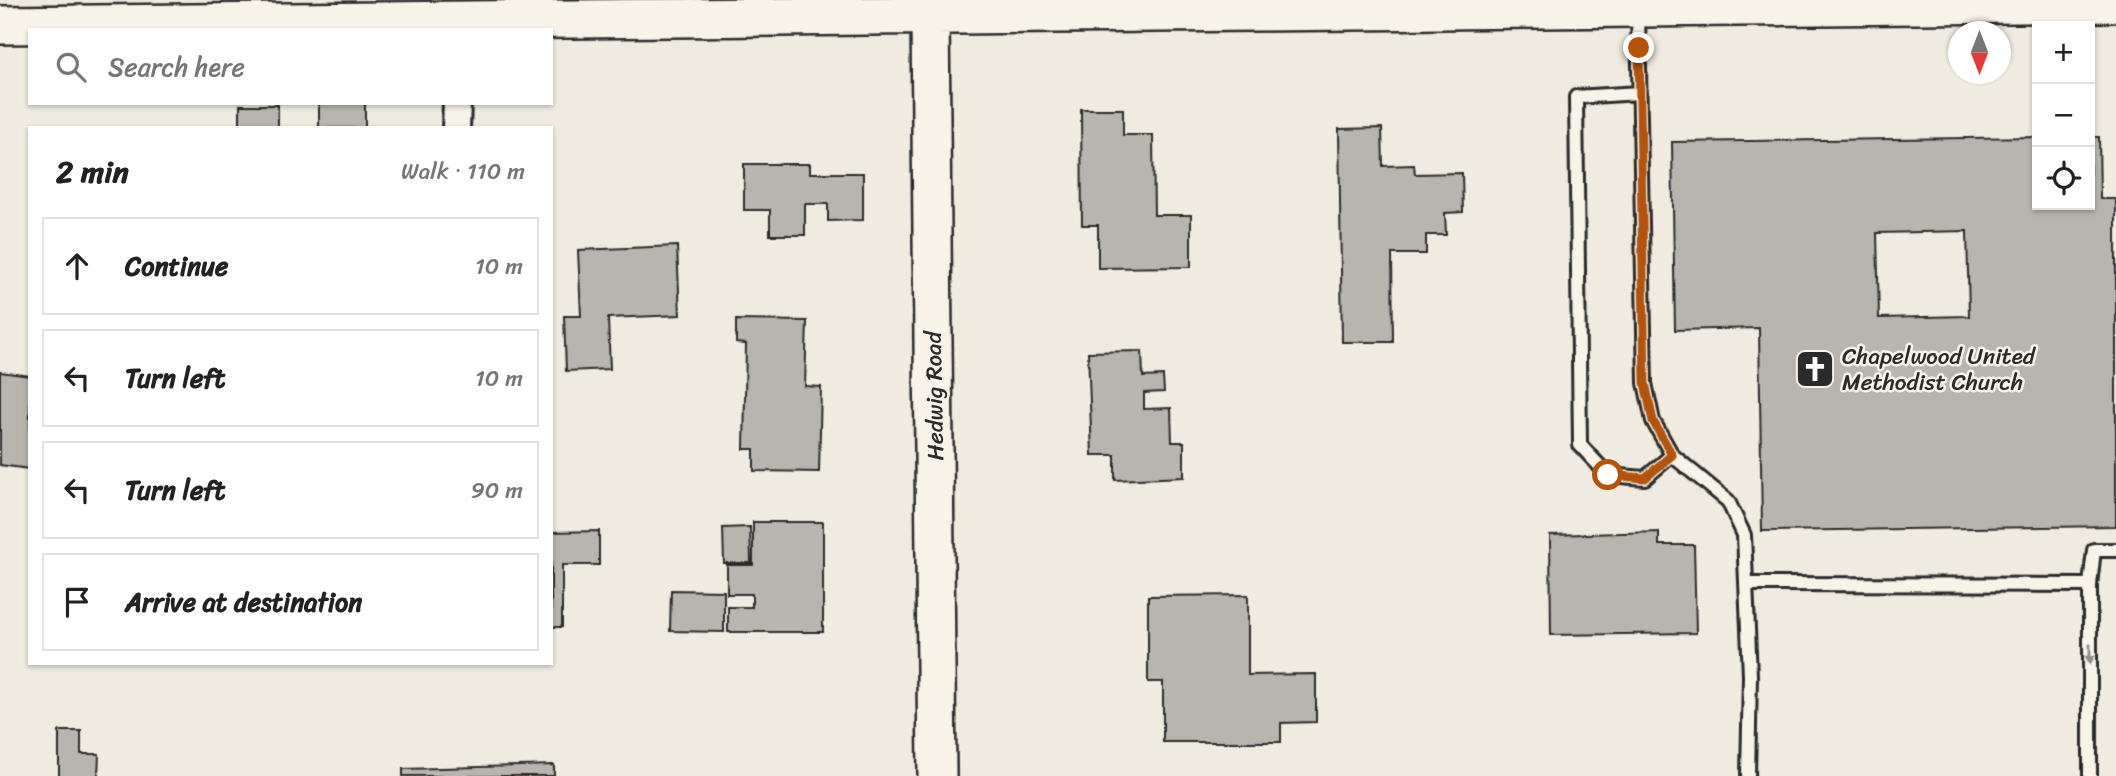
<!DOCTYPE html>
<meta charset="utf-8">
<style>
:root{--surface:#fff;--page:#f6f6f6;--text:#222;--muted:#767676;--line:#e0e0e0}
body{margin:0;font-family:Sriracha,sans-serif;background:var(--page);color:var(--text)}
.controls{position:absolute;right:21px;top:21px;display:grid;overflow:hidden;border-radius:0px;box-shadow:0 2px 5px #0004}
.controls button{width:63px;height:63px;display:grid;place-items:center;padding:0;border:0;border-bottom:2px solid var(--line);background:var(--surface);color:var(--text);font:35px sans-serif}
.compass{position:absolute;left:1948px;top:21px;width:63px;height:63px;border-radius:50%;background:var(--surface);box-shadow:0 2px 5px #0004;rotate:180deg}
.stop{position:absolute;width:21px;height:21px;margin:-16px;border:5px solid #b45309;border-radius:50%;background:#fff}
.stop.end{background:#b45309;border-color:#fff;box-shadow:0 2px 7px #0008}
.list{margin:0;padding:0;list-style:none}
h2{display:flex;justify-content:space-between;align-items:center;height:91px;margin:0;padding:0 28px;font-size:30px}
h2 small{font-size:23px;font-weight:400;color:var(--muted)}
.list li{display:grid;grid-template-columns:46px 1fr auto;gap:21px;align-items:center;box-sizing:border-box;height:98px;margin:0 14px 14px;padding:0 14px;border:2px solid var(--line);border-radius:0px}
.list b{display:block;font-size:26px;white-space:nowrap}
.list em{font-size:23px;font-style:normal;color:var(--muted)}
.icon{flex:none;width:38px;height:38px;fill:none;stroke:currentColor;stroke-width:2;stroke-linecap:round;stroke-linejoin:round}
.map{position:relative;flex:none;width:2116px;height:776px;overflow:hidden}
.search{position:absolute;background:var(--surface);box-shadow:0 2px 5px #0004;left:28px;top:28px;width:525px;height:77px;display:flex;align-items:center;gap:18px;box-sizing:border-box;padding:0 24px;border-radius:0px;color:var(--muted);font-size:26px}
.panel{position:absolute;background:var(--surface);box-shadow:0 2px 5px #0004;left:28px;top:126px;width:525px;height:539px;border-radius:0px}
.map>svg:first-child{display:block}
</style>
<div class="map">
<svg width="2116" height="776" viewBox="0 0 2116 776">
<rect width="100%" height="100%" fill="#efebe0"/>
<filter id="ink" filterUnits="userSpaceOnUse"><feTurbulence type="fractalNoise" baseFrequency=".0143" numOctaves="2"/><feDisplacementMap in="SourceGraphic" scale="14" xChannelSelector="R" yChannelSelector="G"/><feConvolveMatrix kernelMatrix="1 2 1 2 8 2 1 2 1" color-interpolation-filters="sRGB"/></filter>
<g filter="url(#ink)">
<path fill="#b8b5ae" stroke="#2b2b2b" stroke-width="2" fill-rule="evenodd" d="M319,103H365V128H319Z
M240,105H278V128H240Z
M1081,109H1123V135H1153L1154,215H1191V267L1098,268V225H1082Z
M1382,128L1383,166L1414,165L1415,174L1462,173L1463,212L1445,213L1446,235H1426V254H1392L1393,342H1342L1339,129Z
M2037,137V205H2090V137H2099L2100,199H2116V526L1762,531L1759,328L1675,330L1672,142ZM1967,231L1969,316L1879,318L1877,233Z
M744,164H810V173H863V220L828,221V204H805V235H770V210H744Z
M677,246L680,315L608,318L610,369L566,371L564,316H581L578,250Z
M736,320L807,321L805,386L821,387L819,472L754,471V449H744L746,344L736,343Z
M1142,351L1143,377L1163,376L1164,392L1144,393V409L1171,408L1172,442H1184V477L1115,480V455H1092L1088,352Z
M0,372L30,376V469L0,465Z
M753,522H823V632H728V607H752V594H727V565H753Z
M750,527L751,563H724L723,528Z
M599,531V565H562V627H551V532Z
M1659,532V545H1694L1696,633L1551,635L1550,535Z
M671,590L724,591V632L670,631Z
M1248,595V675L1316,674V722L1281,723V742H1163V682H1148V596Z
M59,731H81V754H99L98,776H59Z
M554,765V776H403V769Z"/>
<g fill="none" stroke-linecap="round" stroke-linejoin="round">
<g stroke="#2b2b2b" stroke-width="18">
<path id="lane" d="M1638,12L1645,383L1653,421L1672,455L1728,501L1744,535L1750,676L1748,776
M1639,93L1576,97L1580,445L1608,475L1645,478L1672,455
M1748,584L2090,585
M2090,776V585L2094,550H2116"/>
</g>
<g stroke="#2b2b2b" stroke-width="32">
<path id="street" d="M456,128L457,103"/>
</g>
<g stroke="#2b2b2b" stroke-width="42">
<path id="secondary" d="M930,15L937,776
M0,25L2116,3"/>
</g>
<use href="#lane" stroke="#f7f3e8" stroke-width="12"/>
<use href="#street" stroke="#f7f3e8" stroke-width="26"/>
<use href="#secondary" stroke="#f7f3e8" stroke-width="37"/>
</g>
<defs><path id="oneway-solid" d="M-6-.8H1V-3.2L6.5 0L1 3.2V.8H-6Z" transform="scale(1.75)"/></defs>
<use fill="#918f8a" href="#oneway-solid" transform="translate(2090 654) rotate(90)"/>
</g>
<g fill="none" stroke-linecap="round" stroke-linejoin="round" filter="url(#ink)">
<path stroke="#b45309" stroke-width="9" d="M1608,475L1645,478L1672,455L1653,421L1645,383L1639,48"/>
</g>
<defs>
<g id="church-square" transform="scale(2.0125)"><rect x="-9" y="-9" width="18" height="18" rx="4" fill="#2b2b2b" stroke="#f7f3e8"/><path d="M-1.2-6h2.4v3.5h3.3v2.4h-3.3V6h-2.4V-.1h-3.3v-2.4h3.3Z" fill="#fff"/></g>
</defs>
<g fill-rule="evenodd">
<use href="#church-square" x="1815" y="369"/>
</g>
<g text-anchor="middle" stroke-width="5" stroke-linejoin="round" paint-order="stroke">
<g font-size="23" fill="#2b2b2b" stroke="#f7f3e8" text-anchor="start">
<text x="1842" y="364">Chapelwood United<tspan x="1842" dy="26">Methodist Church</tspan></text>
</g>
<g font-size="23" fill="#2b2b2b" stroke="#f7f3e8">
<text transform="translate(934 396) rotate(-91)" y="8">Hedwig Road</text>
</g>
</g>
</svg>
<div class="controls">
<button>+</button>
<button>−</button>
<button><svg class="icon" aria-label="locate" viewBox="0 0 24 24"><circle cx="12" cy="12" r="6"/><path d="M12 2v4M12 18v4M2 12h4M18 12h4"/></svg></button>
</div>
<svg class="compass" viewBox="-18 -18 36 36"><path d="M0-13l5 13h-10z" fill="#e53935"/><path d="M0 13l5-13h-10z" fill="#767676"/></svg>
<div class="stop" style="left:1608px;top:475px"></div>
<div class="stop end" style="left:1639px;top:48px"></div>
<div class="search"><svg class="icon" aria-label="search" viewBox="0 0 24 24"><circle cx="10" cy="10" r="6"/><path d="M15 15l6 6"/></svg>Search here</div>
<section class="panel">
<h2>2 min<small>Walk · 110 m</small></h2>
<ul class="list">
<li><svg class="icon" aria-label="ahead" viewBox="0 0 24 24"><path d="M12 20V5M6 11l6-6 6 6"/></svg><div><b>Continue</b></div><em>10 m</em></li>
<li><svg class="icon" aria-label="left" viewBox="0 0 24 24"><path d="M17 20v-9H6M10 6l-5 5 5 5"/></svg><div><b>Turn left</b></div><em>10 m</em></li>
<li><svg class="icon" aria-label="left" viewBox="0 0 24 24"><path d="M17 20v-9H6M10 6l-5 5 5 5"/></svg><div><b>Turn left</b></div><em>90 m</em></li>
<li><svg class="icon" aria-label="arrive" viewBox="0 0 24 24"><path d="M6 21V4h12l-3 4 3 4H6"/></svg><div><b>Arrive at destination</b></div></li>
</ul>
</section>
</div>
